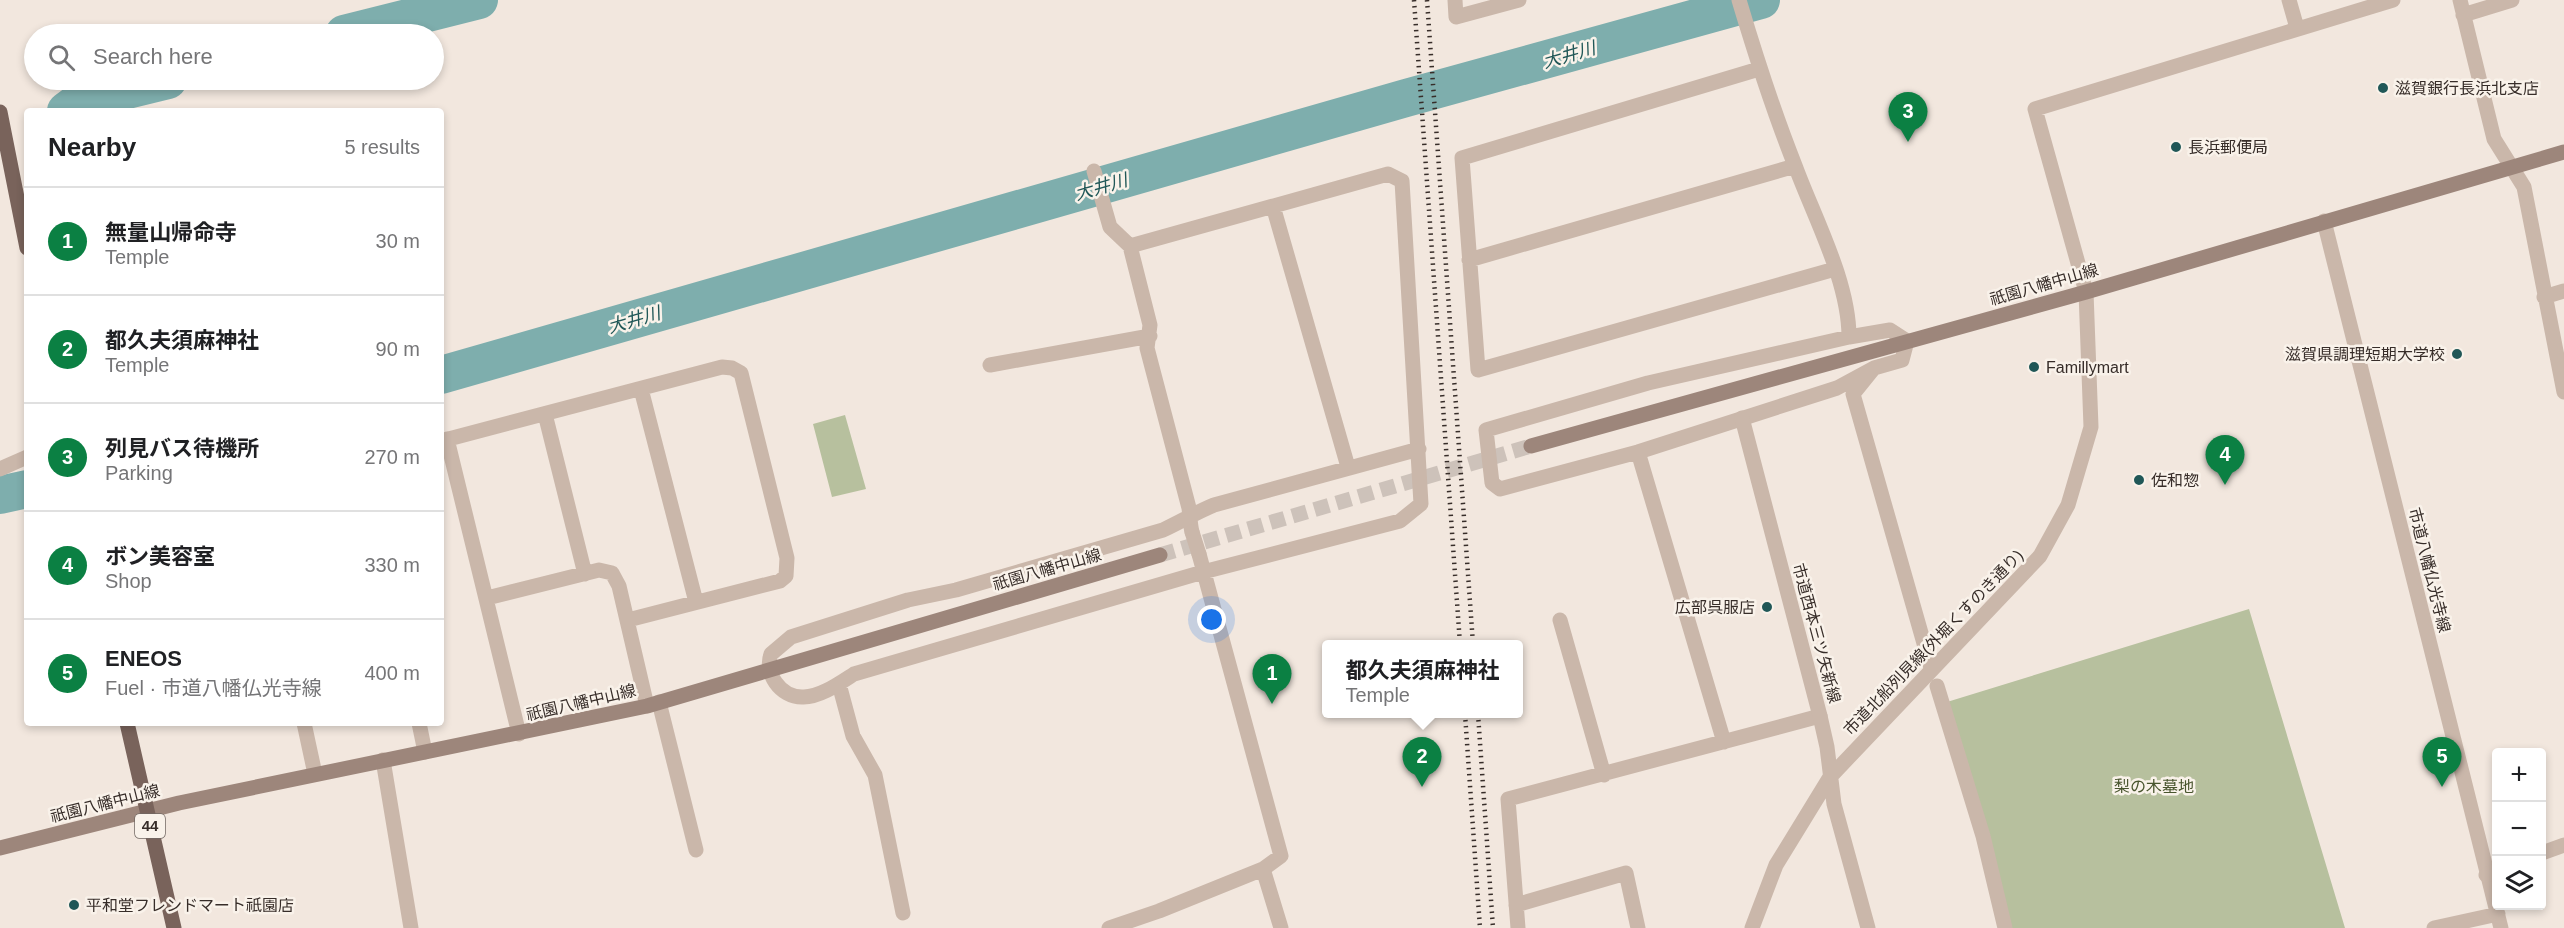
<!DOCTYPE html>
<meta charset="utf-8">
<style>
:root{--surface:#fff;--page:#f6f6f6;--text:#202124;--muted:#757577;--line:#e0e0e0;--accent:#0b8043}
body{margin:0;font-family:Arial,"Noto Sans JP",sans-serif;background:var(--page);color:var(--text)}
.controls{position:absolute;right:18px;bottom:18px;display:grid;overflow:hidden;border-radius:6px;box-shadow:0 3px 9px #0003}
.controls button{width:54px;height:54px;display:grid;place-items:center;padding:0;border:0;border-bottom:2px solid var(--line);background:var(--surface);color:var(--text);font:30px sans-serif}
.you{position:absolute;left:1212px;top:620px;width:21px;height:21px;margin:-15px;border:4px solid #fff;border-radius:50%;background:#1a73e8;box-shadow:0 0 0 9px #1a73e833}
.badge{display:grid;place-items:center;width:39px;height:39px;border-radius:50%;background:var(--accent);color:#fff;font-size:20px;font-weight:700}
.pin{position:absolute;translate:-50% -50px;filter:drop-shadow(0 2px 3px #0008)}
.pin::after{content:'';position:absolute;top:32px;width:21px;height:18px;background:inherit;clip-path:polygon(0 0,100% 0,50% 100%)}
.popup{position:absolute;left:1322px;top:640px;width:201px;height:78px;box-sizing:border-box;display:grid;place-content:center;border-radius:6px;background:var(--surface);filter:drop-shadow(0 2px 4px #0005);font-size:20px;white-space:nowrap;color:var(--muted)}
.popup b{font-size:22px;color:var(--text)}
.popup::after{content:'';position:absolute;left:50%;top:100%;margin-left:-12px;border:12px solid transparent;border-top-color:var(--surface)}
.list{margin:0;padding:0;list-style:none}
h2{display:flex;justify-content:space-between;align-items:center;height:78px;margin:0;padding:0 24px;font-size:26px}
h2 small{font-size:20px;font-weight:400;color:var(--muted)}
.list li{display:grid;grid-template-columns:39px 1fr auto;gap:18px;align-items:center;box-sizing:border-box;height:108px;padding:0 24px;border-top:2px solid var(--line)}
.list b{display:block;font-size:22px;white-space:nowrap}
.list p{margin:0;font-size:20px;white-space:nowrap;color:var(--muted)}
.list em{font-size:20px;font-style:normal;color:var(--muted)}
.icon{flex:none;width:33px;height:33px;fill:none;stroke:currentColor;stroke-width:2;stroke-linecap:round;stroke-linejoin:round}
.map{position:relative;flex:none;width:2564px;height:928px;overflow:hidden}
.search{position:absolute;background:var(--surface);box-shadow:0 3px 9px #0003;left:24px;top:24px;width:420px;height:66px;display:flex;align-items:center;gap:15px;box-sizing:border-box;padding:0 21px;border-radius:33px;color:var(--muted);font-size:22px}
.panel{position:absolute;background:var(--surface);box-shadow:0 3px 9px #0003;left:24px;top:108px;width:420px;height:618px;border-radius:6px}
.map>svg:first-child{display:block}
</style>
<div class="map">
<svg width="2564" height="928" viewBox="0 0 2564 928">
<rect width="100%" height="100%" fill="#f2e7de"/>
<path fill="#b7c09e" d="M845,415L866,489L832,497L813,424Z
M2249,609L2345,928H2007L1947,702Z"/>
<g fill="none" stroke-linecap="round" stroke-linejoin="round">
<path stroke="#7eaead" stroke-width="38" d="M344,34L479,0
M66,111L78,102L168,80
M441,375L1406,98L1761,0
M0,495L27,489"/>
<path stroke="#cdc2ba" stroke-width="15" stroke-dasharray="15 8" stroke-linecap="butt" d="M1160,555L1531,446"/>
<path stroke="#cab7aa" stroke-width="15" d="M1455,0L1456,17L1519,0
M1739,0C1756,57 1774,113 1796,168C1815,219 1849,282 1849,337L1890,330L1907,341L1902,360L1874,368L1853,394L1931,668
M2289,0L2297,28
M2460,0L2494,139L2524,187L2564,392
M2463,15L2512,0
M1759,69L1462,158L1478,370L1835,269
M1094,171L1110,227L1130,246
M1273,206L1348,467
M2324,221L2501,928
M1469,260L1795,166
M2086,292L2035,109L2393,0
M2544,297L2564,291
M1849,337L1648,383L1486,430L1492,483L1500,489L1638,452L1837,388L1874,368
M990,365L1150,336
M641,389L696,602
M545,414L585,574
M447,439L519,734
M441,441L722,367L732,368L741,373L787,558L786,576L780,581L628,620
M1638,452L1724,742
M0,469L27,457
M1192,532C1190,524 1190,516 1189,508L1147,348L1150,325L1130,246L1388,174L1402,181L1421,504L1400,521L1203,572L854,674C840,683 819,698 802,697C780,697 764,673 771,654L791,637L908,600L956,590L1163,530C1180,522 1197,512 1214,505L1419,449
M1199,554L1281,856L1263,869L1281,928
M487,598L599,570L612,573L619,586L647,706
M1560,620L1604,775
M839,684L853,736L875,775L903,913
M1937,686L1983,836L2005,928
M659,702L696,850
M304,723L315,774
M419,723L425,752
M383,760L411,928
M1516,905L1626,873L1638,928
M1109,928L1159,911L1263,869
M1518,928L1508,799L1820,716
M2434,928L2498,914"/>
<path stroke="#cab7aa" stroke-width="15" d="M1742,418L1820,716L1827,747L1834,804L1868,928
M2542,853L2564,845
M2486,875L2496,871
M1752,928L1776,865L1830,777L2040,556L2068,505L2091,427L2086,292"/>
<path stroke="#9d867b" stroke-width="15" d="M1531,446L2086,292L2564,152
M0,848L179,803L647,706L1160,555"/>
<path stroke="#79635b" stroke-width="15" d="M0,112L27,248
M127,723L174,928"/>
<path stroke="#372d29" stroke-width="4.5" stroke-dasharray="1.5 4.5" stroke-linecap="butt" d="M1414,0L1460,644
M1427,0L1473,644
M1465,714L1480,928
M1478,714L1493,928"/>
<path stroke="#cab7aa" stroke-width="15" d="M1192,532L1199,554"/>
</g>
<g fill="#205757" stroke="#f9f2ea" stroke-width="2">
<circle cx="2383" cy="88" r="6"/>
<circle cx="2176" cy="147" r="6"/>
<circle cx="2457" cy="354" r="6"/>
<circle cx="2034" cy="367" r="6"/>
<circle cx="2139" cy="480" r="6"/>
<circle cx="1767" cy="607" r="6"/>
<circle cx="74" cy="905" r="6"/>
</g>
<g text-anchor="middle" stroke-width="5" stroke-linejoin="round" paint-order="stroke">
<rect fill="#f9f2ea" stroke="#716863" stroke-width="1.5" x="135" y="814" width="30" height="24" rx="4.5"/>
<g font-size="15" font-weight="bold" fill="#372d29">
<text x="150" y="831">44</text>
</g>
<g font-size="16" fill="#372d29" stroke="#f9f2ea" text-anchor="start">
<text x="2395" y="94">滋賀銀行長浜北支店</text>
<text x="2188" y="153">長浜郵便局</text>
<text x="2445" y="360" text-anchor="end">滋賀県調理短期大学校</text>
<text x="2046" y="373">Famillymart</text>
<text x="2151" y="486">佐和惣</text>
<text x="1755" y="613" text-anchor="end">広部呉服店</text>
<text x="86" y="911">平和堂フレンドマート祇園店</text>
</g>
<g font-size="16" fill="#372d29" stroke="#f9f2ea">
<text transform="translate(2044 284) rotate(-16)" y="6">祇園八幡中山線</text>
<text transform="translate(1047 569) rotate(-16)" y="6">祇園八幡中山線</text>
<text transform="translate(2430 570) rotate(76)" y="6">市道八幡仏光寺線</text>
<text transform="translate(1817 633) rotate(75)" y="6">市道西本三ツ矢新線</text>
<text transform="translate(1933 642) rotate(-46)" y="6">市道北船列見線(外堀くすのき通り)</text>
<text transform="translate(581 702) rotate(-13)" y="6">祇園八幡中山線</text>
<text transform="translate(105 803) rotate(-14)" y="6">祇園八幡中山線</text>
</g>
<g font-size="16" fill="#49552e" stroke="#f9f2ea">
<text x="2154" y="792">梨の木墓地</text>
</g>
<g font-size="18" font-style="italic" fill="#205757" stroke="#f9f2ea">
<text transform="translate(1569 55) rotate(-16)" y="6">大井川</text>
<text transform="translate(1101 187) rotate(-16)" y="6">大井川</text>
<text transform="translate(634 320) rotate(-16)" y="6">大井川</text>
</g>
</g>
</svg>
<div class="controls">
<button>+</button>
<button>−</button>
<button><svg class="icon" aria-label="layers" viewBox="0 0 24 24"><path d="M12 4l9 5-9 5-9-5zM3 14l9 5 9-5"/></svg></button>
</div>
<div class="you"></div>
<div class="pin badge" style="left:1272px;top:704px">1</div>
<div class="pin badge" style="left:1422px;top:787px">2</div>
<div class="popup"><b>都久夫須麻神社</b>Temple</div>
<div class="pin badge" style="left:1908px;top:142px">3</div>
<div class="pin badge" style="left:2225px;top:485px">4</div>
<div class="pin badge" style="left:2442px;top:787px">5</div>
<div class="search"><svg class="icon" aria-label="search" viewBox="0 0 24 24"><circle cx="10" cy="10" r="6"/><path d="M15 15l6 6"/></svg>Search here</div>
<section class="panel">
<h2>Nearby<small>5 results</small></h2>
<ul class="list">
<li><span class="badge">1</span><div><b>無量山帰命寺</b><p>Temple</p></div><em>30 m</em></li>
<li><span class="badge">2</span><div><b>都久夫須麻神社</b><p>Temple</p></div><em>90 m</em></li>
<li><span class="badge">3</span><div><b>列見バス待機所</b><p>Parking</p></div><em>270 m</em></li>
<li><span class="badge">4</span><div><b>ボン美容室</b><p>Shop</p></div><em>330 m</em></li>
<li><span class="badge">5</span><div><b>ENEOS</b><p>Fuel · 市道八幡仏光寺線</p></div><em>400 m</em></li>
</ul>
</section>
</div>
